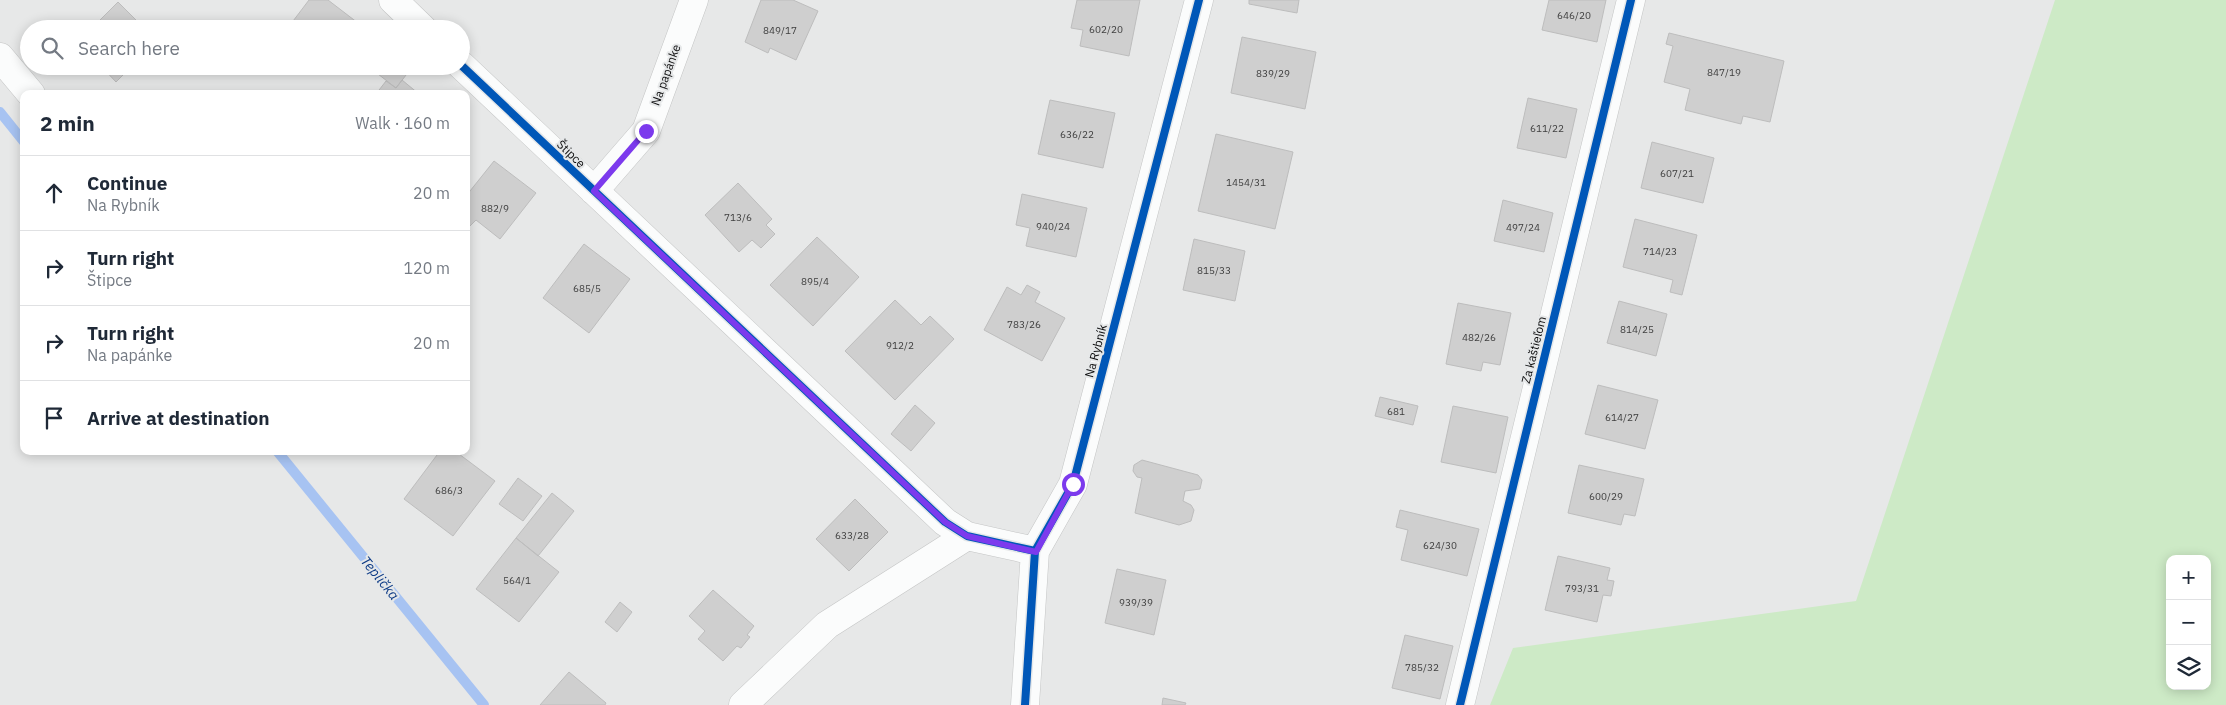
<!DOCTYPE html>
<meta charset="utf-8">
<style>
:root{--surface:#fff;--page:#f2f2f3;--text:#1f2937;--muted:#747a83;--line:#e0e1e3}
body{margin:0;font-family:"IBM Plex Sans",sans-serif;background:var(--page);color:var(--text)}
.controls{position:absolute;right:15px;bottom:15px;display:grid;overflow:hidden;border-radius:10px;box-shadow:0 2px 12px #0003}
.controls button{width:45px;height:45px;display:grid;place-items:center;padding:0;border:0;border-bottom:1px solid var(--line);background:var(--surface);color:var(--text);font:25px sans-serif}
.stop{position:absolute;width:15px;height:15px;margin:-11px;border:4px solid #7c3aed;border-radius:50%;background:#fff}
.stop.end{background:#7c3aed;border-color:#fff;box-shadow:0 1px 5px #0008}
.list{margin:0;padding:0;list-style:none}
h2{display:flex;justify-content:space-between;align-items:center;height:65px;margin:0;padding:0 20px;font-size:21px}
h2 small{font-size:16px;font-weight:400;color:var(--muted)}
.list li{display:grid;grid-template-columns:32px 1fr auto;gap:15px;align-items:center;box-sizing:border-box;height:75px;padding:0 20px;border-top:1px solid var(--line)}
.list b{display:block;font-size:19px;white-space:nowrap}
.list p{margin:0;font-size:16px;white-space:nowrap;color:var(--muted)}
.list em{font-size:16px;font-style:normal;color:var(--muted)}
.icon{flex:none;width:28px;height:28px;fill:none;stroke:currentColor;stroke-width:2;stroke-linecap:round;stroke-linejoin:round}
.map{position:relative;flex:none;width:2226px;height:705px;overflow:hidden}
.search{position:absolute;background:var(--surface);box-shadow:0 2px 12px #0003;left:20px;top:20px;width:450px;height:55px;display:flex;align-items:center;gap:12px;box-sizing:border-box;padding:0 18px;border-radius:28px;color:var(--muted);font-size:19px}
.panel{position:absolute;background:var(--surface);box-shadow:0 2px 12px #0003;left:20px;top:90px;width:450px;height:365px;border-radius:10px}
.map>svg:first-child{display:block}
</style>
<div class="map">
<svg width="2226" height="705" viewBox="0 0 2226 705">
<rect width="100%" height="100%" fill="#e7e8e8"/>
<path fill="#cdeac6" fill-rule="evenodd" d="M2055,0H2226V705H1490L1513,648L1856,601ZM2170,559H2207V686H2170Z"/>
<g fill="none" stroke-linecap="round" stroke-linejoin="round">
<path stroke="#a7c3f2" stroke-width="10" d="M0,112L24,142
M277,451L484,705"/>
</g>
<path fill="#cfcfcf" stroke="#bdbdbd" d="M309,0H328L358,23L354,29H287Z
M761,0H793L818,11L796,60L770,48L768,53L745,42Z
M1077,0H1140L1129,56L1080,46L1083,30L1071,28Z
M1249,0H1299L1297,13L1249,4Z
M1549,0H1606L1597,42L1542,30Z
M118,2L145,29H91Z
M1669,33L1784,61L1770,122L1743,116L1741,124L1685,110L1690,89L1664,82L1673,46L1666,44Z
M1242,37L1316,52L1305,109L1231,93Z
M101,66H132L116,82Z
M384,66H413L396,88L378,74Z
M402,80L419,94H376L386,81L396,88Z
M1528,98L1577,109L1566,158L1517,148Z
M1050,100L1115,113L1103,168L1038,154Z
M1216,134L1293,152L1275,229L1198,211Z
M1652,142L1714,158L1703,203L1641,188Z
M494,161L536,193L500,239L476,220L470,226L466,223V196Z
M738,183L772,219L766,225L775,234L761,248L752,240L739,252L705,215Z
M1022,194L1087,208L1076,257L1026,246L1030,228L1016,225Z
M1503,200L1553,213L1544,252L1494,241Z
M1635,219L1697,235L1682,295L1670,292L1673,280L1623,267Z
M817,237L859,277L813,326L770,285Z
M1194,239L1245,251L1235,301L1183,290Z
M584,244L630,279L589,333L543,298Z
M1027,285L1040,292L1035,302L1065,318L1042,361L984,330L1007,287L1021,295Z
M895,300L921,325L930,316L954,339L895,400L845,351Z
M1619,301L1667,314L1656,356L1607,343Z
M1458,303L1511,313L1500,365L1483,362L1481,371L1446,364Z
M1598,385L1658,400L1645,449L1585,434Z
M1380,397L1418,406L1413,425L1375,416Z
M915,405L935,423L911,451L891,434Z
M1453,406L1508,417L1496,473L1441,462Z
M440,451H455L495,481L453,536L404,499Z
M1142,460L1198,475L1202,480L1200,489L1185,491L1183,501L1191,505L1194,510L1191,521L1179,525L1135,513L1142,478L1137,477L1133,471L1134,465Z
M1579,465L1644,479L1635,516L1624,514L1621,525L1568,513Z
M518,478L542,496L523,521L499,504Z
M552,493L574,511L538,556L516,538Z
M855,499L888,532L849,571L816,539Z
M1400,510L1479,529L1467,576L1401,560L1408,530L1396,527Z
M516,538L559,572L519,622L476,589Z
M1558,556L1610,568L1607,580L1614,581L1611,596L1603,595L1597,622L1545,610Z
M1117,569L1166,580L1154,635L1105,623Z
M713,590L754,626L747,635L750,637L741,648L737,646L723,661L698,639L705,631L689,616Z
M620,602L632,612L617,632L605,622Z
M1405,635L1453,646L1440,699L1392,688Z
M569,672L606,703L605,705H540Z
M1163,698L1186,703L1185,705H1162Z"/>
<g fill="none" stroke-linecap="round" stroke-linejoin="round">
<g stroke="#c4c5c5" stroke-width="29">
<path id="minor" d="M393,0L423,29
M0,57L31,94
M461,65L945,522L967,536L1035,551
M594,191L646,131L694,0
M743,705L827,625L967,536
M1025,705L1035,551L1073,484L1199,0
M1460,705L1631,0"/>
</g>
<use href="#minor" stroke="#fbfcfc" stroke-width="28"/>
<g stroke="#e6e8e9" stroke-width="11">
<path id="cycleway" d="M461,65L945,522L967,536L1035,551
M1025,705L1035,551L1073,484L1199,0
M1460,705L1631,0"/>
</g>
<use href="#cycleway" stroke="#0057b8" stroke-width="8"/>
</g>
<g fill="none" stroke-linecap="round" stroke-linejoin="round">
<path stroke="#7c3aed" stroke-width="6" d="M646,131L594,191L945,522L967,536L1036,552L1073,484"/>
</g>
<g text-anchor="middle" stroke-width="4" stroke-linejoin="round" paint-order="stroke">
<g font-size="10" fill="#3e3e3e">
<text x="1574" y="19">646/20</text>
<text x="1106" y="33">602/20</text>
<text x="780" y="34">849/17</text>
<text x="1724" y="76">847/19</text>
<text x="1273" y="77">839/29</text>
<text x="1547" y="132">611/22</text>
<text x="1077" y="138">636/22</text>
<text x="1677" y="177">607/21</text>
<text x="1246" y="186">1454/31</text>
<text x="495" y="212">882/9</text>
<text x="738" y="221">713/6</text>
<text x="1053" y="230">940/24</text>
<text x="1523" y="231">497/24</text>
<text x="1660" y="255">714/23</text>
<text x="1214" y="274">815/33</text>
<text x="815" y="285">895/4</text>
<text x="587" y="292">685/5</text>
<text x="1024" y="328">783/26</text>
<text x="1637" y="333">814/25</text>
<text x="1479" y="341">482/26</text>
<text x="900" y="349">912/2</text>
<text x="1396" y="415">681</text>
<text x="1622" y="421">614/27</text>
<text x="449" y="494">686/3</text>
<text x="1606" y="500">600/29</text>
<text x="852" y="539">633/28</text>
<text x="1440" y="549">624/30</text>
<text x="517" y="584">564/1</text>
<text x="1582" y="592">793/31</text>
<text x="1136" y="606">939/39</text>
<text x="1422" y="671">785/32</text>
</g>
<g font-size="12" fill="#0d0d0e" stroke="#e6e8e9">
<text transform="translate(666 75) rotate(-70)" y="4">Na papánke</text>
<text transform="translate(571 154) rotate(44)" y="4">Štipce</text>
<text transform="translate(1534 350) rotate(-76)" y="4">Za kaštieľom</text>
<text transform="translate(1096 351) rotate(-75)" y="4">Na Rybník</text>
</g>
<g font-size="14" font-style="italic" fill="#0d3a85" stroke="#e6e8e9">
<text transform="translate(380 578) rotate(51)" y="5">Teplička</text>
</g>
</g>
</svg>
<div class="controls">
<button>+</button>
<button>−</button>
<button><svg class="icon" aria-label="layers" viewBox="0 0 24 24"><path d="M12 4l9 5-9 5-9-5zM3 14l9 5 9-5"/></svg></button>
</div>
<div class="stop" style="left:1073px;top:484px"></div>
<div class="stop end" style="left:646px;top:131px"></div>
<div class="search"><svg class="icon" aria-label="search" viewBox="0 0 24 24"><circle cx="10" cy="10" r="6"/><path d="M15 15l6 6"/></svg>Search here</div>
<section class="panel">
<h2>2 min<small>Walk · 160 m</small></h2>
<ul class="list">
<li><svg class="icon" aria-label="ahead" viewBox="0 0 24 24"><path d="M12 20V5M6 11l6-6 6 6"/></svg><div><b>Continue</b><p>Na Rybník</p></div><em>20 m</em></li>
<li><svg class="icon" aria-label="right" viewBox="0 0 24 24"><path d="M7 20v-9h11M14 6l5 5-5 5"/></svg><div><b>Turn right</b><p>Štipce</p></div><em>120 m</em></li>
<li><svg class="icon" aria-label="right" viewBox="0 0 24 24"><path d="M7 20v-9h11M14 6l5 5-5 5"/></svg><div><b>Turn right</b><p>Na papánke</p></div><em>20 m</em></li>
<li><svg class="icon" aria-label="arrive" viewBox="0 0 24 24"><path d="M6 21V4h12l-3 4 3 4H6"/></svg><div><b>Arrive at destination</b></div></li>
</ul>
</section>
</div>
